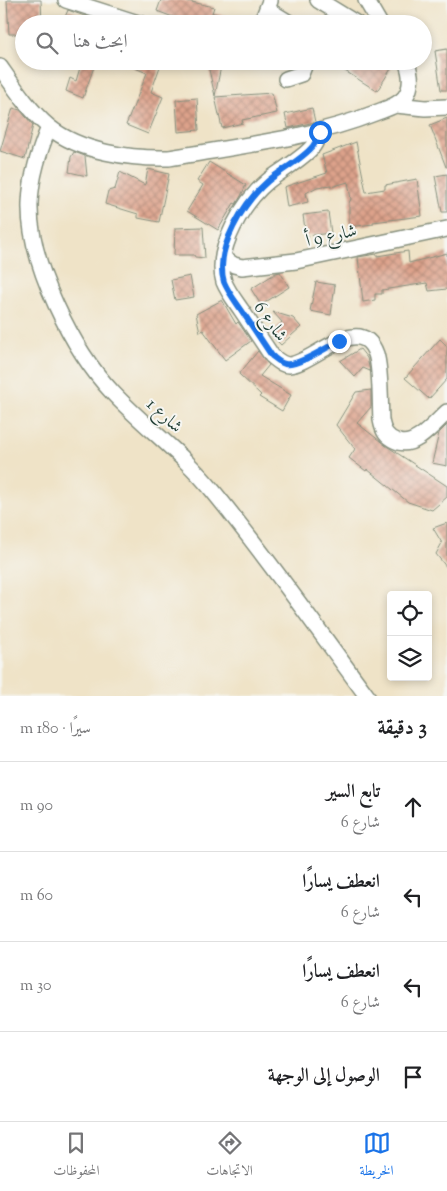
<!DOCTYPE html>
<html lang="ar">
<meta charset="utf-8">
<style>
:root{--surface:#fff;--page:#f2f2f2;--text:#202124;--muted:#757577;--line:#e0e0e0;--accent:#1a73e8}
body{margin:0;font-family:"Sorts Mill Goudy",Amiri,serif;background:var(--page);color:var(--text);direction:rtl}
.controls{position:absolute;right:15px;bottom:15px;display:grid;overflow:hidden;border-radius:5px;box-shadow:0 2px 8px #0003}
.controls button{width:45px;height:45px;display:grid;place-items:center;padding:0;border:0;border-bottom:1px solid var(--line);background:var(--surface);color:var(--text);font:25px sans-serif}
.stop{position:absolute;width:15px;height:15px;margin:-11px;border:4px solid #1a73e8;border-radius:50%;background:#fff}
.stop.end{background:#1a73e8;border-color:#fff;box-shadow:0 1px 5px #0008}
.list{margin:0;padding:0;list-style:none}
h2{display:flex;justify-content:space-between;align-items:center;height:65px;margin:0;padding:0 20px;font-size:21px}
h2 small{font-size:16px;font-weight:400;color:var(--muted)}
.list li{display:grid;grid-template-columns:32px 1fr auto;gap:15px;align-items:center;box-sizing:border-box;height:90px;padding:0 20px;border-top:1px solid var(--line)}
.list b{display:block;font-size:19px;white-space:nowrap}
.list p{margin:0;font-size:16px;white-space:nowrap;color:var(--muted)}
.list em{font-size:16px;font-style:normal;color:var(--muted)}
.icon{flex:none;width:28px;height:28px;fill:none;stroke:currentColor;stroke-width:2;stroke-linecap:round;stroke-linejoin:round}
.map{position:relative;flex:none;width:447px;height:696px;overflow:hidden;direction:ltr}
.search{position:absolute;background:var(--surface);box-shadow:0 2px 8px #0003;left:15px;right:15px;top:15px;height:55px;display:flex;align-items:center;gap:12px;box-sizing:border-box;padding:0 18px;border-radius:28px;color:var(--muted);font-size:19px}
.sheet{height:425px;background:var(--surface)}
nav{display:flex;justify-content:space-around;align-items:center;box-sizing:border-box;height:70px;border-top:1px solid var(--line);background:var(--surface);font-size:14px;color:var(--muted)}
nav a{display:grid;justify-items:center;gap:2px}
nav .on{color:var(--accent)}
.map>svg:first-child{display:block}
</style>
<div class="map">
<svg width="447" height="696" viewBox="0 0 447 696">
<defs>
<pattern id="building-cross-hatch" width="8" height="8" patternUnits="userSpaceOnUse" patternTransform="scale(1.25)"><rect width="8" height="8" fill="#dda28b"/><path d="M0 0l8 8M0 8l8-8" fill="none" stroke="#b38572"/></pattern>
</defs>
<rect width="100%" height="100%" fill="#f6f6f2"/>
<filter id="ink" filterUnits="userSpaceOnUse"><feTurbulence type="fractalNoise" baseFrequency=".02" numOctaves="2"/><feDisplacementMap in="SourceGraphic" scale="10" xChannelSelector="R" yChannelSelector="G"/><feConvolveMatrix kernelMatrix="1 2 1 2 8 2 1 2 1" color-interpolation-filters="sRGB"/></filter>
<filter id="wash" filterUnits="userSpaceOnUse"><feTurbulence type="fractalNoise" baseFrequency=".0096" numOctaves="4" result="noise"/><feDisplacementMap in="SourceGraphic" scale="20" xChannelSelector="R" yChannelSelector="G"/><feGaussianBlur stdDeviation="1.12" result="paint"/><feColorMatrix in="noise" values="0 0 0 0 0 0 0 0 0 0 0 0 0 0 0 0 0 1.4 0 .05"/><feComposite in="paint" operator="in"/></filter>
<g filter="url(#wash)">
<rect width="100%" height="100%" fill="#efe3c7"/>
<g id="blocks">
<path fill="url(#building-cross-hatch)" d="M7,0H41L42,24H24V34H9Z
M161,0H183L214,7L212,13L241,19V24H191L157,11Z
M68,10L90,18L88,24H62Z
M447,49V90H441L435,51Z
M82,61H89L95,64L83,98L66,91L70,78L76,81Z
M118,61H162L151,92L163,97L148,134L126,125L147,73Z
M207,61H222L215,96Z
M329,61H396L377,91Z
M272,93L277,113L242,120L243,123L222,128L215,97Z
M197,98L199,130L178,132L176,100Z
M13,108L20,110L33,125L25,159L0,151Z
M312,108L315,122L288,128L285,114Z
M447,118V167H446L430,125Z
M356,142L366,192L385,189V185L417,179L422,216L373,222V224L349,227V203L351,199L348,182L331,187V185L317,187L306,193L308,202L287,207L284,187L327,173L322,155Z
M74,152L85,156L87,176L69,172L71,157Z
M209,162L246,185L241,196L236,204L234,203L218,230L187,211L203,185L197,181Z
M148,169L169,174L159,222L138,218V214L105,204L108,191L115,189L120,172L145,185Z
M447,174V212H442L435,176Z
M328,212L331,233L306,236L303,215Z
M203,227L205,258L195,257L194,255H174L175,228Z
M408,251L409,263L447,253V289L429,291L427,283L382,290V294H375V300L363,302L358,257L377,254V256Z
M280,272L289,287L261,305L251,289L276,273Z
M190,276L194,297L175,300L171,280Z
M316,282L335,285L331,315L310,311Z
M222,300L236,324L238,322L251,341L225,360L203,330L200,332L196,314Z
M273,312L293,318L301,327L281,345L271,335L282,322Z
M440,339L447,346V379L429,399L405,378Z
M360,349L367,358L370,371L363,368L355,377L340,361Z
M258,351L269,365L260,376L291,395L282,411L259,397L261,395L239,374Z
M371,390V407L357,423L385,445L447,486V497L432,510L408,502L367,469L366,471L349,458L355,449L336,425L356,392Z
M447,425V466L432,463L439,433Z
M447,523V568L436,554L442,543L433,528Z"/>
</g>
</g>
<g filter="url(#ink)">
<use href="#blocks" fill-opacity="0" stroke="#87907e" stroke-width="1"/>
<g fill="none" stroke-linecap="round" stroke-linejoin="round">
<g stroke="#87907e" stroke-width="18">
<path id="minor" d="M66,0L141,24
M318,0L357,24
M366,0L380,24
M268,10L291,24
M261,24L270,1
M0,67C14,87 30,111 49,127C80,152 130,159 169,158C238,146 309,139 375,113C385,109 398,106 405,97C413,86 411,73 406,61
M286,79L301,74L306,61
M396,105L425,108L447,107
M49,127C39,152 31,176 30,203C28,262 73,351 113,393C145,427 183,454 213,491C267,557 316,627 367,696
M319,132C318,136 316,142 313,146C304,158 280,171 268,181C244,201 214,249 224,282C228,292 236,302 242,311C252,326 262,341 272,356C277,360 282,365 289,365C313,364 360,310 376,354C381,369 380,404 381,420C383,431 386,437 396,441C414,450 435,423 447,412
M223,258L234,265L242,267L296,261L447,229"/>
</g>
<use href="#minor" stroke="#fff" stroke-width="15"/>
</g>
</g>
<g fill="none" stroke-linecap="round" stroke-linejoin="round" filter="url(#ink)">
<path stroke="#1a73e8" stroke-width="6" d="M320,132C318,136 316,142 313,146C303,159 281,170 268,181C244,202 214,249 224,282C228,292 236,302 242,311C252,326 262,341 272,356C276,359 280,363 285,364C297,367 327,347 339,341"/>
</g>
<g text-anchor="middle" stroke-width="4" stroke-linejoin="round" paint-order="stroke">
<g font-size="18" fill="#1f3d34" stroke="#f6f6f2">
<text transform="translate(331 235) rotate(-12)" y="6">شارع 9 أ</text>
<text transform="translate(271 321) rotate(55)" y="6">شارع 6</text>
<text transform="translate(165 415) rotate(43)" y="6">شارع 1</text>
</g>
</g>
</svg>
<div class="controls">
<button><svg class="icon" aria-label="locate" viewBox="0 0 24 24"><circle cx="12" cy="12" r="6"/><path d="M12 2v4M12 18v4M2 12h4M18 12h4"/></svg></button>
<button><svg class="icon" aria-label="layers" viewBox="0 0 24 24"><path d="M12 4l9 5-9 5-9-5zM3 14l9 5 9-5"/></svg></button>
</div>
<div class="stop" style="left:320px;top:132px"></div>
<div class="stop end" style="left:339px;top:341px"></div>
<div class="search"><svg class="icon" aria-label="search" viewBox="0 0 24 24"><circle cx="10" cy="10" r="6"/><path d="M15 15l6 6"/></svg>ابحث هنا</div>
</div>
<section class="sheet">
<h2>3 دقيقة<small>سيرًا · 180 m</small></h2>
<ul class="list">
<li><svg class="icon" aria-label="ahead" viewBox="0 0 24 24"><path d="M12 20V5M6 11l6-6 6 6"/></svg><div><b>تابع السير</b><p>شارع 6</p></div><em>90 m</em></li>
<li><svg class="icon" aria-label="left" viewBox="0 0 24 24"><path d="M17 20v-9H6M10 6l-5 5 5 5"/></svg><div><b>انعطف يسارًا</b><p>شارع 6</p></div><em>60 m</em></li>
<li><svg class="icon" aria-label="left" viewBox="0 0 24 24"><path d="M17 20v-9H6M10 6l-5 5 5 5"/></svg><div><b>انعطف يسارًا</b><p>شارع 6</p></div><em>30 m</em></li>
<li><svg class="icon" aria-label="arrive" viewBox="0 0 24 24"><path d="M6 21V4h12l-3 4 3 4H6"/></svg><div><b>الوصول إلى الوجهة</b></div></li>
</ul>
</section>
<nav>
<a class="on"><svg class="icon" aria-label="map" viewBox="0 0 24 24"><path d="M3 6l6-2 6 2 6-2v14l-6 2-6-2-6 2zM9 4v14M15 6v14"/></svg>الخريطة</a>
<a><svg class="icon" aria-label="directions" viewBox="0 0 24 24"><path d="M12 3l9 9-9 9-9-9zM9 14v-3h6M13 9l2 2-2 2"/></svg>الاتجاهات</a>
<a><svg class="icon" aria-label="saved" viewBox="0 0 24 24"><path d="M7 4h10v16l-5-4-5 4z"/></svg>المحفوظات</a>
</nav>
